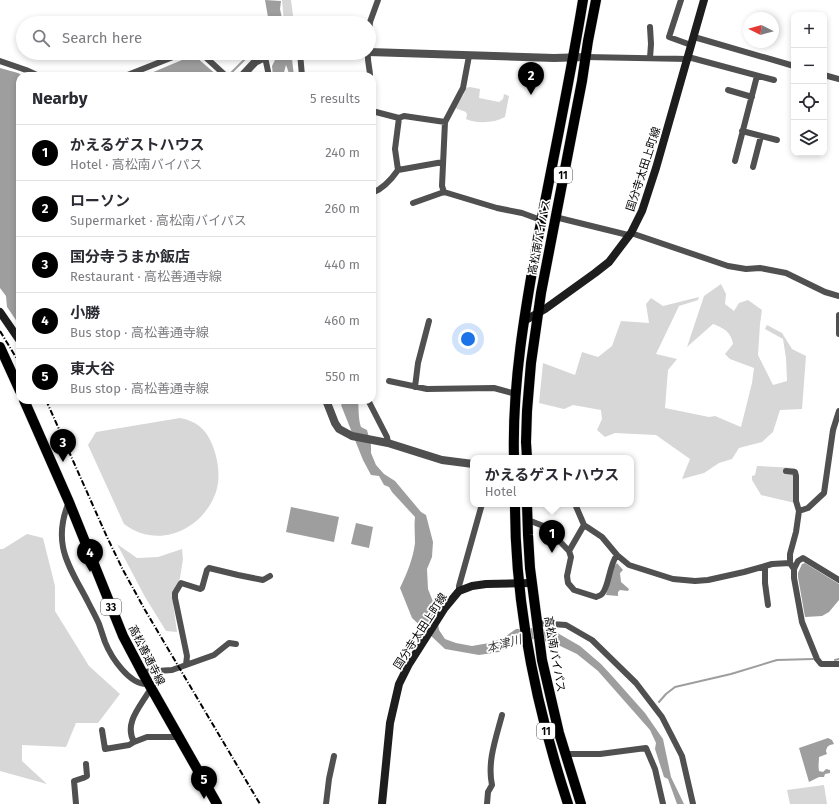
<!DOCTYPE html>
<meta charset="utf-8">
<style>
:root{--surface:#fff;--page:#f7f7f7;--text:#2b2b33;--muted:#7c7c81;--line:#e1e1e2;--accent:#000}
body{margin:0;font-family:"Fira Sans","Noto Sans JP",sans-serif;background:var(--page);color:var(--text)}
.controls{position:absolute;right:12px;top:12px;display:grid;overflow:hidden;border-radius:8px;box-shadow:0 2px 6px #0003}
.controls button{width:36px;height:36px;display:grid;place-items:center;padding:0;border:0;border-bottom:1px solid var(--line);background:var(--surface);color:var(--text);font:20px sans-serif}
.compass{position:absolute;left:743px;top:12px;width:36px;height:36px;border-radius:50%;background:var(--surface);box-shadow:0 2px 6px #0003;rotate:275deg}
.you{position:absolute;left:468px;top:339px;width:14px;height:14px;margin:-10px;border:3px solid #fff;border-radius:50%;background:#1a73e8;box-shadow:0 0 0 6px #1a73e833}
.badge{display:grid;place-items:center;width:26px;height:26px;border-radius:50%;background:var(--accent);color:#fff;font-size:13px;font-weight:700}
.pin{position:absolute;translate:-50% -33px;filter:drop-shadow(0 1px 2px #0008)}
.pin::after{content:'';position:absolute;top:21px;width:14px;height:12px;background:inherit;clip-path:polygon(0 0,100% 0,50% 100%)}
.popup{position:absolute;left:470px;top:455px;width:164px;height:52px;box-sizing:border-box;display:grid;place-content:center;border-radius:8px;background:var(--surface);filter:drop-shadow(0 1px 3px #0005);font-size:13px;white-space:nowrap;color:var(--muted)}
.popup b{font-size:15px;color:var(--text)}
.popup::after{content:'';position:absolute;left:50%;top:100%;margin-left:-8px;border:8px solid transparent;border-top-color:var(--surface)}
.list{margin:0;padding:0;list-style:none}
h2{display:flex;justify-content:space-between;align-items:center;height:52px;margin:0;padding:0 16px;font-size:17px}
h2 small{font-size:13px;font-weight:400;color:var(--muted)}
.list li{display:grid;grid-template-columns:26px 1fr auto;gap:12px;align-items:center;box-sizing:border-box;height:56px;padding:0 16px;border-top:1px solid var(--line)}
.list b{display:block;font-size:15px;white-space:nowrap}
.list p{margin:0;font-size:13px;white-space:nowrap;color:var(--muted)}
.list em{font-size:13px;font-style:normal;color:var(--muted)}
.icon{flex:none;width:22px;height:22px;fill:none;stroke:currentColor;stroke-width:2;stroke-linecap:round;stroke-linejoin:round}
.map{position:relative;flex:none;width:839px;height:804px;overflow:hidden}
.search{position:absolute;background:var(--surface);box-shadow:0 2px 6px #0003;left:16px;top:16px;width:360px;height:44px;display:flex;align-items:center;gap:10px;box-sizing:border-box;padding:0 14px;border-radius:22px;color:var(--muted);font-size:15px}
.panel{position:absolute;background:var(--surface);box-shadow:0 2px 6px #0003;left:16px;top:72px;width:360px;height:332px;border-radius:12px}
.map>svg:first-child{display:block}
</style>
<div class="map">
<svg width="839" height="804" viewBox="0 0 839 804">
<rect width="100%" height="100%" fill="#fff"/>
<path fill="#d7d7d7" d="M282,0H291L294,23H284Z
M470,87L480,89L479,98L499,102L503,99L504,94L509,96L505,117C494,123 478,124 466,119L467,115L466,112L455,108L464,94L465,88Z
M721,284L726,294L725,304L734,311L739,303L748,300L762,310L760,324L758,355L773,385L787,381L786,358L783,339L765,329L767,325L782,333L792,349L806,356L802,409L780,410L773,432L762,442L739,448L732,459L719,463L704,473L682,479L690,459L656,435L615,433L605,437L597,430L602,419L601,410L573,405L564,409L539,403L543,363L575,375L582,352L598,357L612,346L621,321L649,323L646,304L651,298L663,306L699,297L698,300L679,306L656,354L677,359L668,370L665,408L709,417L715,416L741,427L752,383L754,368L730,359L725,354L733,344C731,332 724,328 713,324L687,347L704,296Z
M180,418C196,421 206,429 212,444C218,459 221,476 216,492C203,530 158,550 124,524L88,445L96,432Z
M757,466L795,468V503L761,495L752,480V476L755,475Z
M27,534L43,538L55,586V611L89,666L120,694L98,723H76L66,747L22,745V761L47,784L0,771V549H3Z
M117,544L137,558L158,557L182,549L183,559L180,578L172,596L177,632L166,631L145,597Z
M824,785L827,804H790L787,790Z"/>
<path fill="#9e9e9e" d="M265,0L281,1L280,9L283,23H269Z
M276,53H289L292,59L294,76H290L286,65L283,76H273L272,66L275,60Z
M189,57H196L218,76H144Z
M0,68L18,73L23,76H20V326L7,307L6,296L0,288Z
M343,400H358C359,409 358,418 361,427L367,430L371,445V453L376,465L384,474L395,481L421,512L426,515L433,542L432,557L427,569L428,589L436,609L439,630L445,639L456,643L472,646L489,643L503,638L516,629L534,628L554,631L580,646L601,664L613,677L645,713L663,739L671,777L684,804H677L668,779L664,777L655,749L656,743L650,730L598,671L577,654L556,644L536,639L517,640L499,652L479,655L445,649L412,618L400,588C407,573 413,559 415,543C415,534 414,526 415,517L392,492L389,487L384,485L379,476L371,475L363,460L341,405L344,402Z
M291,507L339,517L334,542L286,532Z
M356,523L373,527L369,548L351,544Z
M617,563L623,570L620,573L621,582L629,589L628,591L620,590L618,592V596L606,595L614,567Z
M805,563L839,584V600L829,612L822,616L805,617L798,577V573L802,564Z
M828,738L832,740L834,744C829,745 827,746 826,751L827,754L819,757C819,762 818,766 819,771L823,772L826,769L830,770V773L825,774L824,777H819L809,782L799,748Z"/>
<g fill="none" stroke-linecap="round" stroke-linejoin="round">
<path stroke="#9e9e9e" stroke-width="2" d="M228,76L251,53
M835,660L839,659
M659,702L666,694L675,687L731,674L777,660L813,659"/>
<g stroke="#dbdbdb" stroke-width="11">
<path id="primary" d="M0,347L20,391
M24,400L69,502L123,636L142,672L217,804"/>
</g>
<g stroke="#dbdbdb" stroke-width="11">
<path id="trunk" d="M514,458C512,384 525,310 538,238C553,159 570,80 583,0
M527,458L526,442L527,411L531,363L541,293L582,81L588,41L596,0
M515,504C515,606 536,707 568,804
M527,504L528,535L530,568L542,660L559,733L581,804"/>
</g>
<path stroke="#505050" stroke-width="6" d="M681,0L669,37L691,45
M369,34L370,22L378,0
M694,37L794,66
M201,53L226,76
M300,53L302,76
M368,53C367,61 370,68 370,76
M469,56L463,88L445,122L442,186L444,192L497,208L522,213L541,220
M265,57L269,76
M586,57L688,59
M688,57L774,80
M650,58L651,44L650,27
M0,61L26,70L39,76
M824,75L839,79
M125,76L183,53
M728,90L752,97
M372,111L399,118L404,116L445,122
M742,131L777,140
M735,161L757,76
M753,167L761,136
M398,170L395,149L399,118
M372,193C383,189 391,180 398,170L443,162
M413,203L444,192
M555,217L628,235
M631,233L728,266L746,269L760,268L786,273L825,292L839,296
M839,315V334
M389,381L427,389L494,388L516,394
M415,387L418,363L429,321
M368,400L387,437L388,443
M839,411L833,430L824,493L808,508L799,511L796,532L790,554V563L794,569V578L802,622L817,659L821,664H839
M786,471L795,472L796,476V501L799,511
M69,502C63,516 60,531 63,547C66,565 80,586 88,602C92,610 96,617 99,624C101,630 103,636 105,642C111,657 130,686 148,684
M575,504L584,525L602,537L617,555L629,565L673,579L695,581L708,580L744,572L772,564L790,563
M528,520L546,527L569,551L571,557L567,576L568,583L574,590L596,597C598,596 600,596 602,594C609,587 609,565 617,555
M569,551L584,525
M765,566V583L768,605
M794,569L798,561L803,558L839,580
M459,591V586L482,504
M537,623L566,625L592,640L636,683L662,717L682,756L693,804
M186,665L187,656L175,598V593L181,583L200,589L202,588L207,570L209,568L238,575L263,580L270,576
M142,672L172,670L214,655L229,643L236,644
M102,730L105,749L129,745L134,742L147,737H179
M134,742C124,724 139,708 148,693L152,690
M565,754H600L646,748L655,769L663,804
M76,804L74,781L83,778L87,776L86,764
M326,804L329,779L334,756
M487,804L488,792L492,785C487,762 496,738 502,715"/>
<path stroke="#505050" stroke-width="8" d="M369,52L554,58L586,57
M242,76L255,62L273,53
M326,400L335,423L339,429L352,436L388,443L442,460L473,464"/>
<path stroke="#1d1d1d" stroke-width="8" d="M0,312L20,341
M524,321L545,309L595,273L609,262L631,233L642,211L656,168L704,0
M382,804L390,723L399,684L409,664L444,609L459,591L472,586L486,584L532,583"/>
<use href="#primary" stroke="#000" stroke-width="10"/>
<use href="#trunk" stroke="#000" stroke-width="10"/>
<path stroke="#000" stroke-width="2" stroke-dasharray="6 2 1 2" stroke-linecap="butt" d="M0,331L20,364
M46,400L107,537L123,570L145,610L260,804"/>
</g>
<g text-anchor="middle" stroke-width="3.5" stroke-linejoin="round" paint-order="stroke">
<g fill="#fff" stroke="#4c4c4c" stroke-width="1">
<rect x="554" y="167" width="18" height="16" rx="3"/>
<rect x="101" y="599" width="20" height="16" rx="3"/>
<rect x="537" y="723" width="18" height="16" rx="3"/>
</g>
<g font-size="10" font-weight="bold" fill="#000">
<text x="563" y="179">11</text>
<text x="111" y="611">33</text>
<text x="546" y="735">11</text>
</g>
<g font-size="11" fill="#000" stroke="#fff">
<text transform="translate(643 169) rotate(-72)" y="4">国分寺太田上町線</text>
<text transform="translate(539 237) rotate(-79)" y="4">高松南バイパス</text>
<text transform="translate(420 631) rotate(-57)" y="4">国分寺太田上町線</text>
<text transform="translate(555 654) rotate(80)" y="4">高松南バイパス</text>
<text transform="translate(147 655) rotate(63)" y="4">高松善通寺線</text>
</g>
<g font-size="12" font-style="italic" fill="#3f3f3f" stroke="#fff">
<text transform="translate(504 644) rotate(-16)" y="4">本津川</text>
</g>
</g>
</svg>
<div class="controls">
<button>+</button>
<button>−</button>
<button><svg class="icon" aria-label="locate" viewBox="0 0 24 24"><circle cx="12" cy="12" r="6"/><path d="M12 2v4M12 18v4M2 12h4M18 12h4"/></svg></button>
<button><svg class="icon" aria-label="layers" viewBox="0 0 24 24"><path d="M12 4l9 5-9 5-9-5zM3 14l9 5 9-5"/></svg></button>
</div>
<svg class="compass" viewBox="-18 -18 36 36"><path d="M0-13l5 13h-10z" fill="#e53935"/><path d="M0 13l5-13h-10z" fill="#7c7c81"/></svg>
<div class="you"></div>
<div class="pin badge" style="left:552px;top:553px">1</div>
<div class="popup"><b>かえるゲストハウス</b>Hotel</div>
<div class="pin badge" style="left:531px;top:95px">2</div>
<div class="pin badge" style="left:63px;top:462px">3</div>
<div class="pin badge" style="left:90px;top:572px">4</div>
<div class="pin badge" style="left:204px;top:799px">5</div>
<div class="search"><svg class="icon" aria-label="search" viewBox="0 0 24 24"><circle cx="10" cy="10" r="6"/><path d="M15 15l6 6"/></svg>Search here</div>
<section class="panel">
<h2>Nearby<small>5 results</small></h2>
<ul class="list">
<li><span class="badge">1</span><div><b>かえるゲストハウス</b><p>Hotel · 高松南バイパス</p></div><em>240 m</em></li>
<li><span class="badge">2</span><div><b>ローソン</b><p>Supermarket · 高松南バイパス</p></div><em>260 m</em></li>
<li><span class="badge">3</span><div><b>国分寺うまか飯店</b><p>Restaurant · 高松善通寺線</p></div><em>440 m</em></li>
<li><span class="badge">4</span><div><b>小勝</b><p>Bus stop · 高松善通寺線</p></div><em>460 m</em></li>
<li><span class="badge">5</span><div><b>東大谷</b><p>Bus stop · 高松善通寺線</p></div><em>550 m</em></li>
</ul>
</section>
</div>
